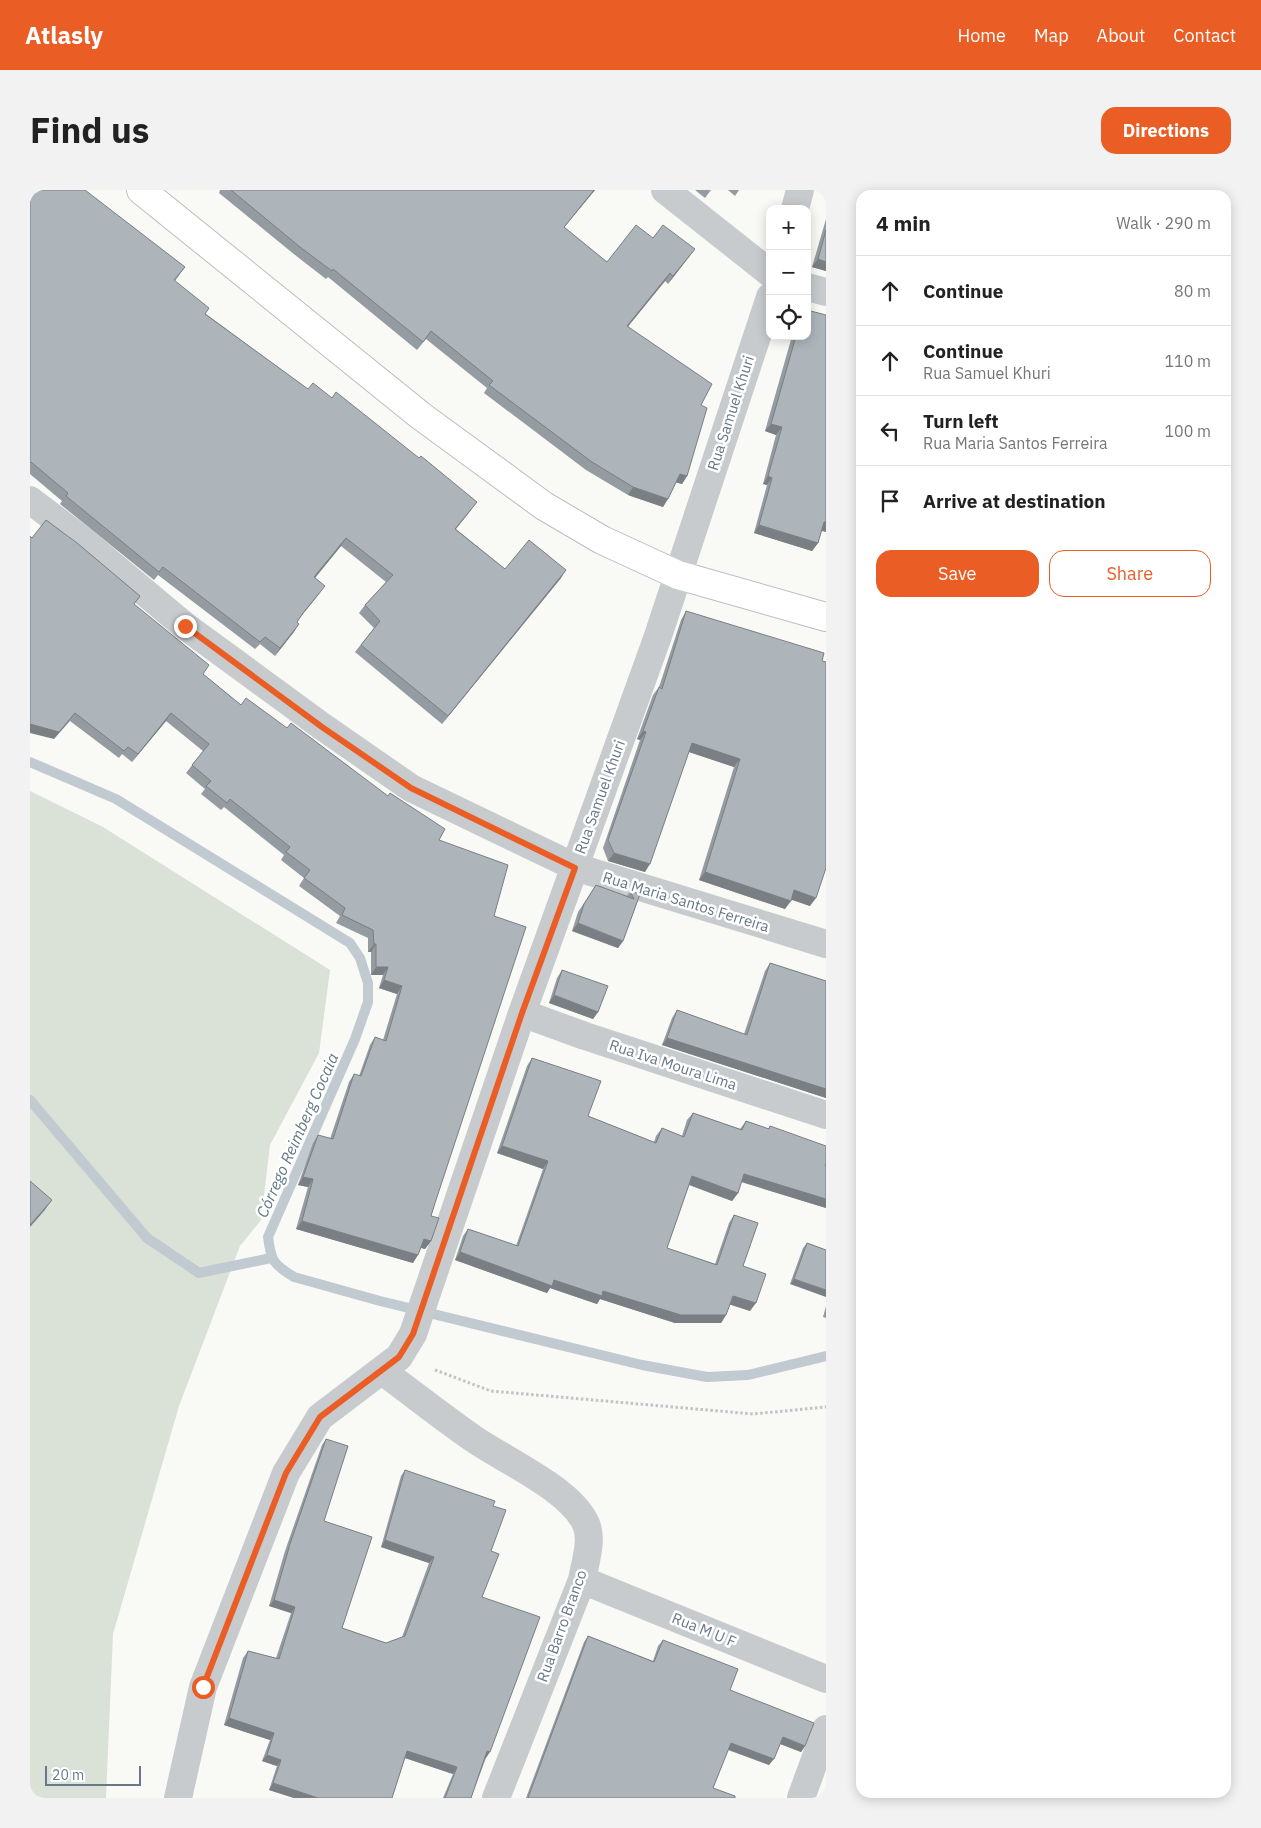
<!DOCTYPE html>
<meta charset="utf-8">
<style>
:root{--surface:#fff;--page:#f2f2f2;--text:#222;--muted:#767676;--line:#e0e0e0;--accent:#ea5d25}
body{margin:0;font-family:"IBM Plex Sans",sans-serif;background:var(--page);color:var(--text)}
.controls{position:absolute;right:15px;top:15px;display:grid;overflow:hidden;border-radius:10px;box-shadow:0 2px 12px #0003}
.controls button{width:45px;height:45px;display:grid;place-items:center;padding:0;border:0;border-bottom:1px solid var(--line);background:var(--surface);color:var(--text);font:25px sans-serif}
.scale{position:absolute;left:15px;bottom:12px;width:96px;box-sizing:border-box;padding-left:5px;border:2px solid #677888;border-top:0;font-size:14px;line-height:18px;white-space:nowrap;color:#677888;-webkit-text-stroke:4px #fff;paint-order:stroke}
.stop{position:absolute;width:15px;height:15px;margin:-11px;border:4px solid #ea5d25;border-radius:50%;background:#fff}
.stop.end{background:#ea5d25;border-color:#fff;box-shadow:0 1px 5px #0008}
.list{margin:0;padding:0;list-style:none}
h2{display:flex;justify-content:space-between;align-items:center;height:65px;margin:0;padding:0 20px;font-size:21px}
h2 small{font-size:16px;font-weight:400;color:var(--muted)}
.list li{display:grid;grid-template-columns:32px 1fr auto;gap:15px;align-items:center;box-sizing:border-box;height:70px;padding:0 20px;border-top:1px solid var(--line)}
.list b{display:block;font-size:19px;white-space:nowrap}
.list p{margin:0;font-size:16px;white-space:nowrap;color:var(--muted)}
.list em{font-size:16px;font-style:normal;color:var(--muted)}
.actions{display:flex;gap:10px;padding:15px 20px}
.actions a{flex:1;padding:11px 0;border:1px solid var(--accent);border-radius:15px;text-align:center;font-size:18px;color:var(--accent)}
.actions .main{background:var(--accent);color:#fff}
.icon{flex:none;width:28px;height:28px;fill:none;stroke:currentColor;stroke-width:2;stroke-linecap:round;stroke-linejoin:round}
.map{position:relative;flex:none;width:796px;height:1608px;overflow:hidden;border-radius:15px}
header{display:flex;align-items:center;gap:30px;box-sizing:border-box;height:70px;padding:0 25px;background:var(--accent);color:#fff}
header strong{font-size:24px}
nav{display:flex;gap:28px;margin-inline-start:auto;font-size:18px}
.intro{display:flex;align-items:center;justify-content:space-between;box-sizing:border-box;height:120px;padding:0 30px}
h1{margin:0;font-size:35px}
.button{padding:12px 22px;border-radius:15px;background:var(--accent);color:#fff;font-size:18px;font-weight:700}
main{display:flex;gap:30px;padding:0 30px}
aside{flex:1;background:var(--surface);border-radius:15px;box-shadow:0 2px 12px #0003}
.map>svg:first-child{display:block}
</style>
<header>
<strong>Atlasly</strong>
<nav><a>Home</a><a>Map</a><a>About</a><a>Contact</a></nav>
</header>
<div class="intro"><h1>Find us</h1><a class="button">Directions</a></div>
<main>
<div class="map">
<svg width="796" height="1608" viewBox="0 0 796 1608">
<rect width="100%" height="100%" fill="#f9f9f6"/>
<path fill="#dae1d7" d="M0,601L73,637L300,780L289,863L240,955L231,1030L210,1056L149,1216L83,1444L76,1608H0Z"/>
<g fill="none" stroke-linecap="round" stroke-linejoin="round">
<path stroke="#c1cad0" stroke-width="10" d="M0,572L86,609L320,753L330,768L338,793V812L325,849L238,1047C241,1071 243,1074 264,1087L350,1111L612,1175L677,1187L718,1185L796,1166
M0,910L117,1048L169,1083L241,1068"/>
<g stroke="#babec2" stroke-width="30">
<path id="major" d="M111,0L391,226L514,316L572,350L648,385L796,427"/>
</g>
<path stroke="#c0c3c5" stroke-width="3" stroke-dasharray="2.5 2.5" stroke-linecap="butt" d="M405,1180L461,1201L723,1224L796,1217"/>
<path stroke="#c7cbce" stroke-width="28" d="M635,0L740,83
M765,19L770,0
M777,97L796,102
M0,310L51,349L155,436L293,537L381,598L545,677L796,754
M492,823L555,846L796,925
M352,1181C382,1203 411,1226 441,1247C473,1270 540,1298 556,1334C563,1350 555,1373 552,1390L466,1608
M552,1390L796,1489
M148,1608L173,1497L256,1283L290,1227L369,1167L383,1144L492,823L628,446L740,107
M771,1608L796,1539"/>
<use href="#major" stroke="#fff" stroke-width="28"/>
</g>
<path fill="#959ca1" d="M0,0L155,77L145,91L176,124L441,320L426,339L475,379L531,388L412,534L325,462L344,438L329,423L335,415L356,392L311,356L285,388L289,404L269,429L267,432L269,434L245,466L230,454L225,459L128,385L124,390L30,314L32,311L0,284Z
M190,0H565L534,37L577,72L623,48L665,59L638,94L635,91L598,136L671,215L657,286L652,294L646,292L633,317L598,305L556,280L454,203L457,198L396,149L387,160L298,87L296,89L265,65L189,3Z
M665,0H681L675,8Z
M698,0H709L705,6Z
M796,29V81L782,77Z
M796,125V342L791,340L788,353L782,361L724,343L737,295L733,294L746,245L735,241L762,146H777Z
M104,414L173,484L211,515L409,650L464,726L405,1013L401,1026V1051L395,1059L391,1058L383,1073L266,1039L278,997L268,995L283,953L288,945L300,949L319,892L324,884L329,886L340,855L345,847L353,850L367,804L349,798L353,785H341V762H338V748L306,733L310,726L269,696L274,688L251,670L254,665L194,617L191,620L171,604L175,599L156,583L173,561L136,531L102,572L92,564L89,568L40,531L24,549Z
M656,421L792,471L780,716L761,709L755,719L669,690L704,577L659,562L615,682L578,671L573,658L610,550L607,549L623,505L629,497L651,430Z
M566,695L597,706L600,701L610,704L593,751L588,758L542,741L548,722Z
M740,773L796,791V908L632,855L642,828L647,820L714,844L735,781Z
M532,780L568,822L563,829L519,813L527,788Z
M502,868L558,926L624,952L626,946L632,938L652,946L657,930L663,923L710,939L716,931L738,939L740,936L795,976L796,1018L711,992L708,1003L702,1011L659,995L637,1058L685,1074L699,1033L704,1025L720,1121L700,1114L696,1125L691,1133H645L570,1109L567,1114L520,1098L517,1103L425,1070L433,1046L438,1039L486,1056L513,979L467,963L497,876Z
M777,1053L796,1060L760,1094L773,1058Z
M796,1116V1128L793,1127Z
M296,1249L294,1331L312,1438L356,1453L372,1447L399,1373L351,1357L371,1286L375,1280L463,1316L461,1361L452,1407L456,1568L441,1608H413L423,1584L375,1568L362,1608H264L239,1600L247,1576L232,1571L240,1550L194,1535L213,1468L218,1461L246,1468L261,1423L239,1416L255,1361L292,1255Z
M558,1446L623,1471L628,1456L633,1450L775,1556L771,1562L750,1554L739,1575L698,1560L683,1598L705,1608H496L554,1452Z"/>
<path fill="#797f83" d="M564,0H565L528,45L534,37Z
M665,59L659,67L638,94L643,86Z
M788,69L796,72V81L782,77Z
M640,83L635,91L592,144L597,136Z
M741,234L752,237L746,245L735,241Z
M650,284L657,286L652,294L644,292Z
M738,286L742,288L737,295L733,294Z
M603,297L638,309L633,317L598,305Z
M447,312L441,320L420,346L425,339Z
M794,332H796V342L788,340Z
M729,335L788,353L782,361L724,343Z
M316,348L311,356L279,395L284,387Z
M536,380L531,388L412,534L418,526Z
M295,396L289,404L267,431L273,423Z
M269,434L264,442L245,466L250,458Z
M45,523L24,549L0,543V534Z
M141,523L136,531L102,572L108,564Z
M613,541L616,542L610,550L607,549Z
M662,553L710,569L704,577L656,561Z
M584,663L620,674L615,682L578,671Z
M675,682L761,711L755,719L669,690Z
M764,700L786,708L780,716L759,709Z
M548,733L593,751L588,758L542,741Z
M344,754H346L341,762H338Z
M346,777H358L353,785H341Z
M354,790L372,796L367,804L349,798Z
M524,805L568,822L563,829L519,813Z
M637,848L796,899V908L632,855Z
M472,956L518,971L513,979L467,963Z
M714,984L796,1009V1018L709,991Z
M662,986L708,1003L702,1011L657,994Z
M273,987L283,989L278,997L268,995Z
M22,1010L14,1021L0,1037V1035Z
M272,1031L388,1065L383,1073L266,1039Z
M394,1049L401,1051L395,1059L388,1057Z
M430,1062L524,1090L573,1101L696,1125L691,1133H645L570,1109L567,1114L520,1098L517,1103L425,1070Z
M764,1089L796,1100V1107L760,1094Z
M703,1106L726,1113L720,1121L698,1114Z
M355,1350L404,1367L399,1373L351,1357Z
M244,1410L265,1417L261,1423L239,1416Z
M199,1528L244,1543L240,1550L194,1535Z
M753,1547L775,1556L771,1562L748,1553Z
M701,1553L744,1569L739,1575L697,1559Z
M377,1561L427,1577L423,1584L372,1567Z
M457,1561L460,1562L456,1568H453Z
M237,1565L251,1570L247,1576L232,1571Z
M243,1593L288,1608H264L239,1600Z"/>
<path fill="#adb5bb" stroke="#797f83" d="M0,0H55L155,77L144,90L179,118L175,124L278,199L283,193L302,208L306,202L389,268L391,266L447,312L425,339L475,379L499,350L536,380L418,526L331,455L350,431L335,415L363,385L316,348L284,387L295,396L273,423L267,432L269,434L250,458L235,447L230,452L133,377L129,382L36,306L38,303L1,272L0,273Z
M201,0H564L534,37L577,72L606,35L623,48L633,35L665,59L643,86L640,83L597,136L682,194L671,215L677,218L657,286L650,284L638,309L603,297L562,272L459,195L463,191L401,141L393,152L303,79L302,81L270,57Z
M796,40V72L788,69Z
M777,120L796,125V332H794L788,353L729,335L742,288L738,286L752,237L741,234L766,146H777Z
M16,330L47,353L110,406L104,414L179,475L173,484L211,515L216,508L257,538L261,533L358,606L360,603L415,639L409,650L478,675L464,726L496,737L405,1013L401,1026L409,1028L401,1051L394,1049L388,1065L272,1031L283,989L273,987L288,945L303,949L324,884L331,886L345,847L356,851L372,796L354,790L358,777H346V754H344L343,740L312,725L315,718L274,688L280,680L256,662L260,657L200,609L197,613L176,596L181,591L162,575L179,554L141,523L108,564L98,557L94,561L45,523L29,542L0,534V346L2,348Z
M656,421L794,463L792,471L796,472V678L786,708L764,700L761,711L675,682L710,569L662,553L620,674L584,663L578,650L616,542L613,541L629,497L632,499Z
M566,695L604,709L600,701L610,704L593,751L548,733L554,714Z
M740,773L796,791V899L637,848L647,820L717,845Z
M532,780L578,796L568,822L524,805Z
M502,868L571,891L558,926L626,953L632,938L654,947L663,923L712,940L716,931L739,939L740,936L796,956V973L795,976H796V1009L714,984L708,1003L662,986L637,1058L687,1075L704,1025L728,1033L713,1076L736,1084L726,1113L703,1106L696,1125H651L573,1101L572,1106L524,1090L522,1096L430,1062L438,1039L488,1056L518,971L472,956Z
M0,991L22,1010L0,1035Z
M777,1053L796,1060V1100L764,1089Z
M296,1249L318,1256L294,1331L342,1347L312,1438L356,1453L375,1446L404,1367L355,1350L375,1280L465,1311L463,1316L476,1320L461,1361L469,1364L452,1407L510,1427L460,1562L457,1561L441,1608H415L427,1577L377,1561L362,1608H288L243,1593L251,1570L237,1565L244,1543L199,1528L218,1461L249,1469L265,1417L244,1410L260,1354Z
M558,1446L624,1472L633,1450L708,1479L700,1500L784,1533L775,1556L753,1547L744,1569L701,1553L683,1598L705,1606V1608H498Z"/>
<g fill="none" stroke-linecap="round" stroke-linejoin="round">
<path stroke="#ea5d25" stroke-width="6" d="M155,436L292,537L381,598L545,678L492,823L383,1144L369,1167L290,1227L256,1283L173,1497"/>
</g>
<g text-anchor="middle" stroke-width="5" stroke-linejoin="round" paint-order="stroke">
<g font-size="15" fill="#677888" stroke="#fff">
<text transform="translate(701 223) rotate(-72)" y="5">Rua Samuel Khuri</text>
<text transform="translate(570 607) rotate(-70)" y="5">Rua Samuel Khuri</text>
<text transform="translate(656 712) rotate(17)" y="5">Rua Maria Santos Ferreira</text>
<text transform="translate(643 875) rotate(18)" y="5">Rua Iva Moura Lima</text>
<text transform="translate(532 1436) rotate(-70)" y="5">Rua Barro Branco</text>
<text transform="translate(674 1440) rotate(22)" y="5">Rua M U F</text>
</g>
<g font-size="16" font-style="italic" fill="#637983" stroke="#fff">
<text transform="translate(267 945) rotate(-66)" y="6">Córrego Reimberg Cocaia</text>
</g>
</g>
</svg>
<div class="controls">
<button>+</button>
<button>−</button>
<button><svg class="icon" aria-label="locate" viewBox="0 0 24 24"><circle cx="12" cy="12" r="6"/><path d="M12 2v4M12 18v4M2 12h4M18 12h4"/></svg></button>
</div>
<div class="scale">20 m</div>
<div class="stop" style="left:173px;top:1497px"></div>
<div class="stop end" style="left:155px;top:436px"></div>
</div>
<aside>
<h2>4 min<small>Walk · 290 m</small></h2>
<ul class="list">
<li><svg class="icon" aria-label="ahead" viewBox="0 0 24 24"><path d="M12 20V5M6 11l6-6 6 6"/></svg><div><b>Continue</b></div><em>80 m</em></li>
<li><svg class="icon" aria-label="ahead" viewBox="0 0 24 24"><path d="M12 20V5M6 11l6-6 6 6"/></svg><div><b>Continue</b><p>Rua Samuel Khuri</p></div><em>110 m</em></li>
<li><svg class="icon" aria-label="left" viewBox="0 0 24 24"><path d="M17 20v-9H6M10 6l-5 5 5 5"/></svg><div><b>Turn left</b><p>Rua Maria Santos Ferreira</p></div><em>100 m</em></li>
<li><svg class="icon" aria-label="arrive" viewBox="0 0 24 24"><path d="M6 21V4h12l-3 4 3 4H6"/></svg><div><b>Arrive at destination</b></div></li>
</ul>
<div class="actions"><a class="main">Save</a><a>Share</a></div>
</aside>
</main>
